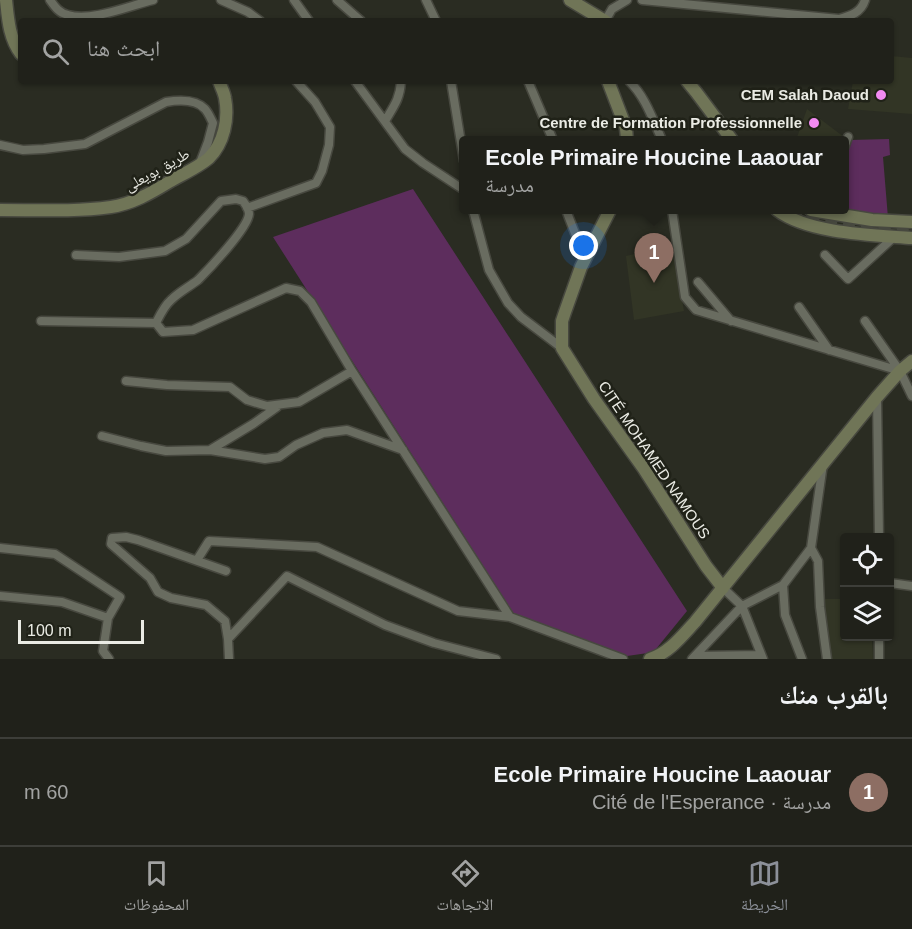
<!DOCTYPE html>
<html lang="ar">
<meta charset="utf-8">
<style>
:root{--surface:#20211a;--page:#2d2e27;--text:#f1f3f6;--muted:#a2a3a2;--line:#3d3e39;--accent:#8c9099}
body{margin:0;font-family:Helvetica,"Noto Naskh Arabic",sans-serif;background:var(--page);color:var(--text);direction:rtl}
.controls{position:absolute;right:18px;bottom:18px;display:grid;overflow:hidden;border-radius:6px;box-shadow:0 2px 4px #0004}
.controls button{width:54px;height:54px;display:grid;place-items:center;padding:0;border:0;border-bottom:2px solid var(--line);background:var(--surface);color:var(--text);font:30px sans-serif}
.scale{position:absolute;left:18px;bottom:15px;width:126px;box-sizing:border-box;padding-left:6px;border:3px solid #eaebe4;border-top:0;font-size:16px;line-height:21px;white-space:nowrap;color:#eaebe4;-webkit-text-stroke:4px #202218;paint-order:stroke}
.you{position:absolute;left:584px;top:246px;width:21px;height:21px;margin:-15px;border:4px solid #fff;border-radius:50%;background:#1a73e8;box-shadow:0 0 0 9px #1a73e833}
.badge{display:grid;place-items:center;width:39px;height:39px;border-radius:50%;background:var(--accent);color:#fff;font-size:20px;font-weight:700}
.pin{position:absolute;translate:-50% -50px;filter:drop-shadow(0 2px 3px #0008)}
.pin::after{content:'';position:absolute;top:32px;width:21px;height:18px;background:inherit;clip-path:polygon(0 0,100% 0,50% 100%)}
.popup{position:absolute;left:459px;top:136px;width:390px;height:78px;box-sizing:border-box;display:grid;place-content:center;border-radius:6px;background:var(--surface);filter:drop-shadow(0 2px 4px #0005);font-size:20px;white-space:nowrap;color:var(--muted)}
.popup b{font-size:22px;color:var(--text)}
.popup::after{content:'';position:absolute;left:50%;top:100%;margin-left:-12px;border:12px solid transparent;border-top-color:var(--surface)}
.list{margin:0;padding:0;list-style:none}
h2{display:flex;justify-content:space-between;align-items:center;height:78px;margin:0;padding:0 24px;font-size:26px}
h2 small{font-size:20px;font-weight:400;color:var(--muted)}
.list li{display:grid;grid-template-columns:39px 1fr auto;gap:18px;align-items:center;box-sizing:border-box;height:108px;padding:0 24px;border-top:2px solid var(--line)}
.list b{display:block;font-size:22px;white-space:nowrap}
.list p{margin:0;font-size:20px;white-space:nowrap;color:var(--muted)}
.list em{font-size:20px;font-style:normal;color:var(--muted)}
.icon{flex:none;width:33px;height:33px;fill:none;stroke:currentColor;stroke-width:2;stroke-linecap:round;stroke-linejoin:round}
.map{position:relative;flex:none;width:912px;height:659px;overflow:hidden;direction:ltr}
.search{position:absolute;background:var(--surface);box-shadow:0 2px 4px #0004;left:18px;right:18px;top:18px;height:66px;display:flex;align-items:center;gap:15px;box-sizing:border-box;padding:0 21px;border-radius:6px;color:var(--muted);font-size:22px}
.sheet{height:186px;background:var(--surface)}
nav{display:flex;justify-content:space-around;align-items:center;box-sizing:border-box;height:84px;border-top:2px solid var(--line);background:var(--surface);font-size:16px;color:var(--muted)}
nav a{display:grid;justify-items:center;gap:3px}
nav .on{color:var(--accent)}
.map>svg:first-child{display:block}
</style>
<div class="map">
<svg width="912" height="659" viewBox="0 0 912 659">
<rect width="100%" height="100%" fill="#2a2c22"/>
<path fill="#323525" d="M891,56L912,58V114L848,109L853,81H891Z
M807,109L844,137L843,140H796Z
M672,245L684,311L634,320L626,256Z
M824,599H844V636L872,637L873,659H830Z"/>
<path fill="#5d2d5d" d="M889,139L890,155L883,157L888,218L844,210L845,162L850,140Z
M413,189L687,611L656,649L648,653L627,656L515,616L273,237Z"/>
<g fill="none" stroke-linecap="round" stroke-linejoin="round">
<path stroke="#47493f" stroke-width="12" stroke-dasharray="12 6" stroke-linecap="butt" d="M791,210C829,226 872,228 912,230"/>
<g stroke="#47483f" stroke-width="11">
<path id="street" d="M50,0C55,7 59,13 68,15C91,22 129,6 153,0
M221,0L248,12L260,21
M294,0L309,21
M337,0L361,21
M426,0L436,21
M642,0L839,19C850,16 861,13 865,0
M605,21L612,9L627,0
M355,81L405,149L423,163L464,190
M451,81L464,161
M528,81L553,140
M629,81C645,96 653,120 662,140
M385,121C394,106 400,99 401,81
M0,145L23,150L44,149L85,144L166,102C178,100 196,99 205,109C208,112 211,119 213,123L208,142L200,163
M844,148L848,137
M247,208L316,183L322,171L329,145L330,127L315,102L296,81
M473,210L489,270L508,303L521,317L562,348
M566,210L585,259
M672,210L685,297L696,310L900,371
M76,255L119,257L165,251L186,239L221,201L236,199L243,201C246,205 249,209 249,214C248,228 209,269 198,280C189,287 179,292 171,300C164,306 160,315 156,323L163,332L193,330L286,288L300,291L311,302L352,371L299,402L267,406L247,400L230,387L167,385L126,381
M825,255L848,279L894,237
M698,282L731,321
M799,307L829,350
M41,321L156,323
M865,321L900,371L912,396
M352,371L510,617
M877,397L879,538
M102,436L141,446L166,451L210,450L253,424L277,407
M210,450L265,459L279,457L296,445L323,433L347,430L403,450
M0,548L55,554L120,597L108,618
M811,548L818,561L820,607L827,659
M197,560L209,541L317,547L458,611L510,617L623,659
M226,571L138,540L126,537L112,538L111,544L150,578L158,592L171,598L206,605L225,621L228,639
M890,583L912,586
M783,585L785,615L802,659
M723,588L742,606L783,585L811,548L823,464
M0,596L62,602L108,618L103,651L109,659
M879,636V659
M695,656L761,655
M229,659L228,639L287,576L385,625L434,643L496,659
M692,659L742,606L763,659"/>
</g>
<g stroke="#47483f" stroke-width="15">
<path id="secondary" d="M6,0C8,19 9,38 21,54
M570,0L605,21
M608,81L626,128L627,140
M687,81L696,92L732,140
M0,210C37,210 74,212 111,207C132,204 151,193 169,182C181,175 199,167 209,158C224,143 229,119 225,98C224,92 221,87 219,81
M610,210L581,267L565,312L562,321V348L594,399L644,469L706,566L723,588
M777,210C809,234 873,235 912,238
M811,210L872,220L912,222
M650,659C669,653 682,636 695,622L877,397L900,371L912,361"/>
</g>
<use href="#street" stroke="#696c60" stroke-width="8"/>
<use href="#secondary" stroke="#707557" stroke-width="12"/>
</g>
<g fill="#f28af2" stroke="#202218" stroke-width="2">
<circle cx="881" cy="95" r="6"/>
<circle cx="814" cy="123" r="6"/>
</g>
<g text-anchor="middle" stroke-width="5" stroke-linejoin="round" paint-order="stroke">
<g font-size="15" font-weight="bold" fill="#eaebe4" stroke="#202218" text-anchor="end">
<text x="869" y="100">CEM Salah Daoud</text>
<text x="802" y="128">Centre de Formation Professionnelle</text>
</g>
<g font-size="15" fill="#eaebe4" stroke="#202218">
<text transform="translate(157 170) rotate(-29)" y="5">طريق بويعلى</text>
<text transform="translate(654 460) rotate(56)" y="5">CITÉ MOHAMED NAMOUS</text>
</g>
</g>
</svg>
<div class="controls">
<button><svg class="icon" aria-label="locate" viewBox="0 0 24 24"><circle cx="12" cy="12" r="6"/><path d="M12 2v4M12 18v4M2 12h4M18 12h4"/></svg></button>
<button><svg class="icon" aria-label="layers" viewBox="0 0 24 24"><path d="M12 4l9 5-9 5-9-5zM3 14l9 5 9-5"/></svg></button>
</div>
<div class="scale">100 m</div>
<div class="you"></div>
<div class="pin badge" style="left:654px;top:283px;background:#8d6e63">1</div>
<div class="popup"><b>Ecole Primaire Houcine Laaouar</b>مدرسة</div>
<div class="search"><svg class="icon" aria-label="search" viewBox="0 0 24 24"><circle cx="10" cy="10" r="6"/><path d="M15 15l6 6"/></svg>ابحث هنا</div>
</div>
<section class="sheet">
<h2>بالقرب منك<small></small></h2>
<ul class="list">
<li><span class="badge" style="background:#8d6e63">1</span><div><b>Ecole Primaire Houcine Laaouar</b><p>مدرسة · Cité de l'Esperance</p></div><em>60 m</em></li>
</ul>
</section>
<nav>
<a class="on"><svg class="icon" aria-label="map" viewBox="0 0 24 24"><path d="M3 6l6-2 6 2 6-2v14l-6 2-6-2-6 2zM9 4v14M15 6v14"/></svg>الخريطة</a>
<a><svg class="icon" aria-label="directions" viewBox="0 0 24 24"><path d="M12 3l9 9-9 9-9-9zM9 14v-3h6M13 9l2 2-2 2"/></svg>الاتجاهات</a>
<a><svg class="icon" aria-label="saved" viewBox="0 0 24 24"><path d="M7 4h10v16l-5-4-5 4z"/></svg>المحفوظات</a>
</nav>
